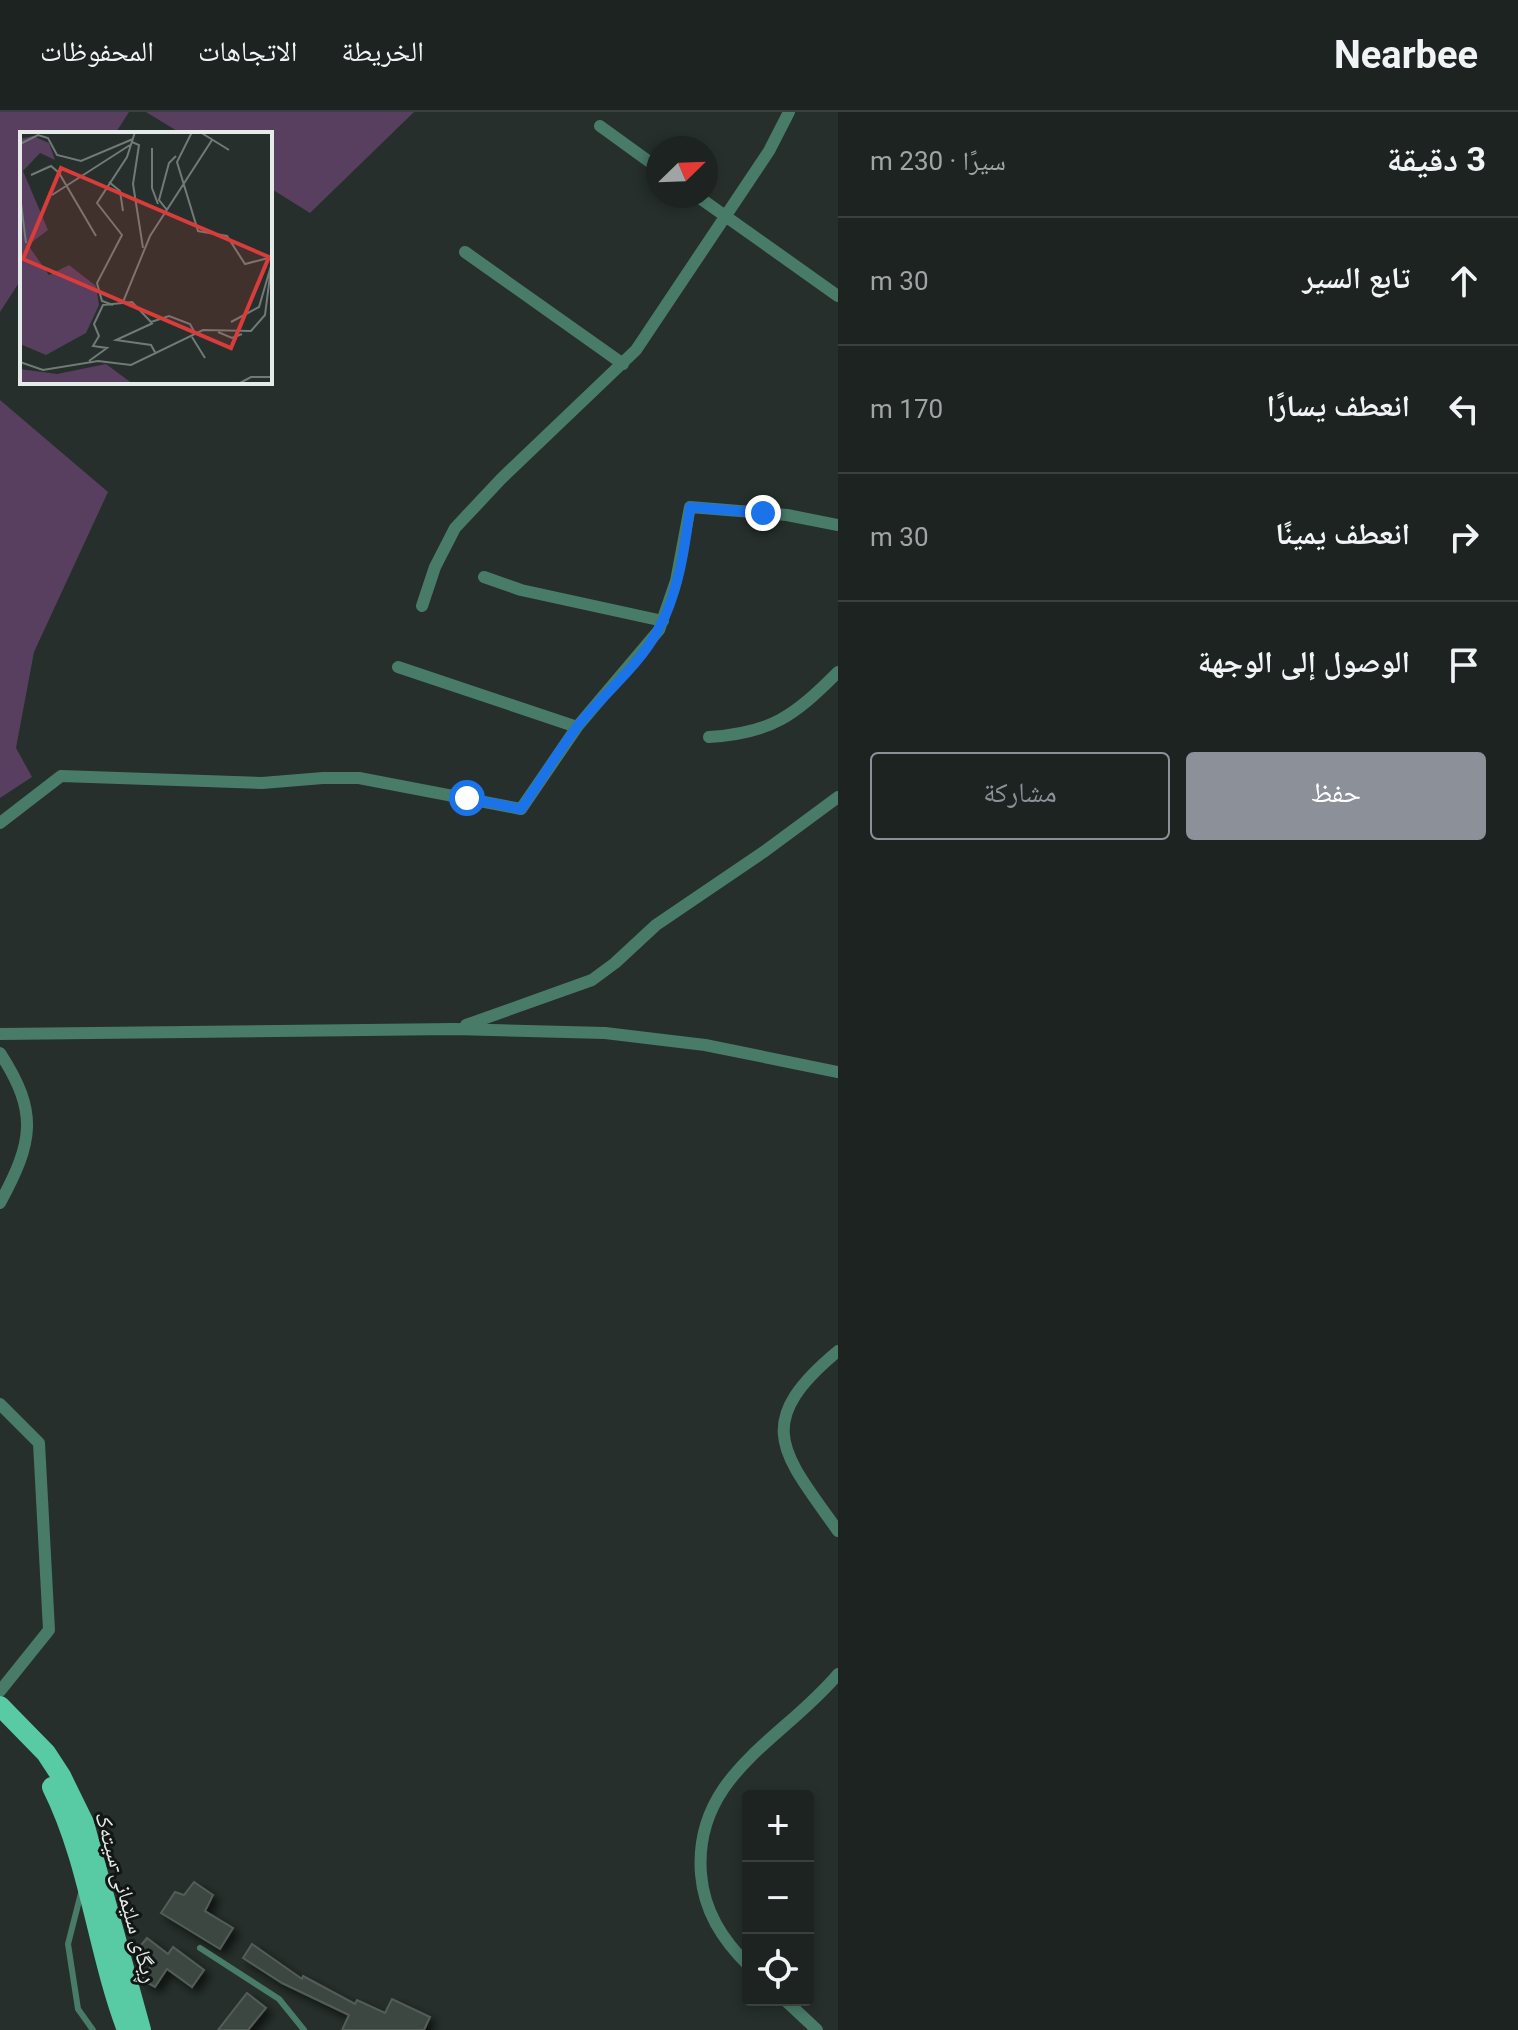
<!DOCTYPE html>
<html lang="ar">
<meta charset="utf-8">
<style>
:root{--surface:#1c2320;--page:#252b29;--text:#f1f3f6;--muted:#a0a4a5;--line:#3a403e;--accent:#8c9099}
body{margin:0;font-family:Roboto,"Noto Naskh Arabic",sans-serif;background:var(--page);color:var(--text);direction:rtl}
.controls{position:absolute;right:24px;bottom:24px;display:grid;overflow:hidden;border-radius:8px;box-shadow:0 4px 12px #0003}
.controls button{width:72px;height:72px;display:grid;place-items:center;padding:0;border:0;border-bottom:2px solid var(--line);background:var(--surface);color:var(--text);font:40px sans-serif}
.compass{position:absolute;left:646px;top:24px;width:72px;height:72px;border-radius:50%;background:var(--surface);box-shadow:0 4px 12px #0003;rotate:67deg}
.stop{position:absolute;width:24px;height:24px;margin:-18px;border:6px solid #1a73e8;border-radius:50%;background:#fff}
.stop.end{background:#1a73e8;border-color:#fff;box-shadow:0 2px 8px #0008}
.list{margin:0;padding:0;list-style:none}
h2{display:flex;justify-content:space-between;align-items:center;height:104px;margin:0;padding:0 32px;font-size:34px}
h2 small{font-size:26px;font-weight:400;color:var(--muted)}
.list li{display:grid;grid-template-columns:52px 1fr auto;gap:24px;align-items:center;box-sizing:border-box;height:128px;padding:0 32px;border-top:2px solid var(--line)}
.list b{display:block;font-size:30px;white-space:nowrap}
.list em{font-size:26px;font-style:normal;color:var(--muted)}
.actions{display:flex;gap:16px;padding:24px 32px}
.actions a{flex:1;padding:18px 0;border:2px solid var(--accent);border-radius:8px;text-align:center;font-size:28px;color:var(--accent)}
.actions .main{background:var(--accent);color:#fff}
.icon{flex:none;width:44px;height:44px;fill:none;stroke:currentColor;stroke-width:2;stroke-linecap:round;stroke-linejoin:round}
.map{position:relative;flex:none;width:838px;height:1918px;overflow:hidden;direction:ltr}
header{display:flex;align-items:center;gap:48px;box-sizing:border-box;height:112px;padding:0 40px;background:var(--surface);border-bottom:2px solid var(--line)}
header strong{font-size:38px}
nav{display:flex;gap:44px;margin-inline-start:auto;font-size:28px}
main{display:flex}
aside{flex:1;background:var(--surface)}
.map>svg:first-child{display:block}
</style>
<header>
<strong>Nearbee</strong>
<nav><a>الخريطة</a><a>الاتجاهات</a><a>المحفوظات</a></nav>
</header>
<main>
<aside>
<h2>3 دقيقة<small>سيرًا · 230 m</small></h2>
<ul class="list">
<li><svg class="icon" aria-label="ahead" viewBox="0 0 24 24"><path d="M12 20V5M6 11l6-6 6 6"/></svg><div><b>تابع السير</b></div><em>30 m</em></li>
<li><svg class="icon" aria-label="left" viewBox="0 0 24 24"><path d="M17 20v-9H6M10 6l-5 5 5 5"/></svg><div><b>انعطف يسارًا</b></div><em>170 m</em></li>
<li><svg class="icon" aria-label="right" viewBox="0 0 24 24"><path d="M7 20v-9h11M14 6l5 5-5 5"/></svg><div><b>انعطف يمينًا</b></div><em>30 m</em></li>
<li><svg class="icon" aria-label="arrive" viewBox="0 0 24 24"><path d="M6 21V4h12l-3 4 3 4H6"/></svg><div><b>الوصول إلى الوجهة</b></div></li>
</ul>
<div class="actions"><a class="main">حفظ</a><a>مشاركة</a></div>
</aside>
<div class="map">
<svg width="838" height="1918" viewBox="0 0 838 1918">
<defs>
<filter id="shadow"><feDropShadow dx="5.5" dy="5.5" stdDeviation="4" flood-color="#0009"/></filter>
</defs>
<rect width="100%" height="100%" fill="#262f2b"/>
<path fill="#583e5f" d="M0,0H129L115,22H22V166L0,200Z
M146,0H414L310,101L270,76V22H182Z
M0,288L108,380L34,540L16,636L32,665L0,686Z"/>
<path fill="#3d4743" stroke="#535d59" stroke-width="2" filter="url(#shadow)" d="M194,1770L213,1783L205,1799L233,1816L220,1837L161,1801L175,1780L184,1783Z
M147,1826L168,1842L173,1835L204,1858L192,1875L167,1857L155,1875L142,1868L153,1851L137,1838Z
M252,1832L302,1867L303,1864L355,1892L357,1888L385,1901L392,1887L430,1905L424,1918H342L349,1903L282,1871L243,1846Z
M247,1881L266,1896L248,1918H218Z"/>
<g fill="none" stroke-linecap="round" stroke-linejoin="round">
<path stroke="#497b69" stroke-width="6" d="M81,1781L68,1832L78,1897L93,1918
M200,1836L279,1887L304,1918"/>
<path stroke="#497b69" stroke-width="12" d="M600,14L658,56
M697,84L838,184
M465,140L623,252
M484,465L521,478L663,509
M422,494L435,455L455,416L501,367L636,238L769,39L789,0
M398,555L577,615
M709,625C772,621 794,604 838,560
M0,711L61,664L262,671L323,666H359L521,697L577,615L659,518L676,469L690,395L787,403L838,413
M466,913L592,868L615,851L656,813L765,739L838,685
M0,922L454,917L605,921L705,933L838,960
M0,941C39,1001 33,1030 0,1091
M838,1239C750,1312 783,1341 838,1419
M0,1292L39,1331L49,1518L0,1579
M748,1853C722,1827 704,1799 701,1762C693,1663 784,1627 838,1562
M785,1888L817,1918"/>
<path stroke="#58caa4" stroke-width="20" d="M0,1594L46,1641L61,1664L84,1711L141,1918
M52,1675C90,1751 97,1839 127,1918"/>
</g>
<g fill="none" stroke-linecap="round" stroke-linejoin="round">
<path stroke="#1a73e8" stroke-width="10" d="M467,686L521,697C540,670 557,641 577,615C602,583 637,556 657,520C678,484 685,436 690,395L763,401"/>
</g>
<g text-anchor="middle" stroke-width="6" stroke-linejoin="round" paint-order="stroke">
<g font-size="22" fill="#e5ebe9" stroke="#121615">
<text transform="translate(127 1785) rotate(74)" y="8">ڕیگای سلێمانی-سیتەک</text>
</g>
</g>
<g transform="translate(20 20)">
<rect width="252" height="252" fill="#262f2b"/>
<path d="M13,4L29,11L35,28L20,21L3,39L28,98L8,113L29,143L49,133L76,154L79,173L66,201L26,223L0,212V7ZM86,232L113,252H0V237L37,242Z" fill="#583e5f"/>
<path fill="none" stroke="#727a77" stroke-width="2" d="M172,0L157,30L178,99L207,104L225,132L252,125M180,0L209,18M112,10L119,13L113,52L123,116M0,12L18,3L28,6L37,23L61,29L113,7M132,16V56L138,72M11,43L31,34L39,41L76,104M89,50L100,59L103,79M0,63L6,111M32,63L110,13M147,78L139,68L149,31L156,24M103,170L130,104L192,8M93,173L82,169L77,151L102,103L77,71L107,25L115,0M211,190L239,175L251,134M133,191L96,208L131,213L136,222M198,200L212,206L222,202M172,205L185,226M69,229L87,216L73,214L79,204L74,192L83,173L112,170L131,190L149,184L170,192L175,201M0,230L23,238L78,229L111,233L183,198L231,199L245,183L252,128M218,252L231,245H252"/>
<path fill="#d83c3b" fill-opacity="0.15" stroke="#d83c3b" stroke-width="4" d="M41,36L249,125L211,216L3,127Z"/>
<rect width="252" height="252" fill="none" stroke="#e5ebe9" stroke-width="4"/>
</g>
</svg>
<div class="controls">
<button>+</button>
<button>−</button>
<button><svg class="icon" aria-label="locate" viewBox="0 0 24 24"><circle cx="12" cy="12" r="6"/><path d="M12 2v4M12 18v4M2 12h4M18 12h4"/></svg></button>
</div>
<svg class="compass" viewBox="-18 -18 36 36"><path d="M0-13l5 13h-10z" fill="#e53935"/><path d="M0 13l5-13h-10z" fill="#a0a4a5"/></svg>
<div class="stop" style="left:467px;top:686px"></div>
<div class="stop end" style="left:763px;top:401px"></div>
</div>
</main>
